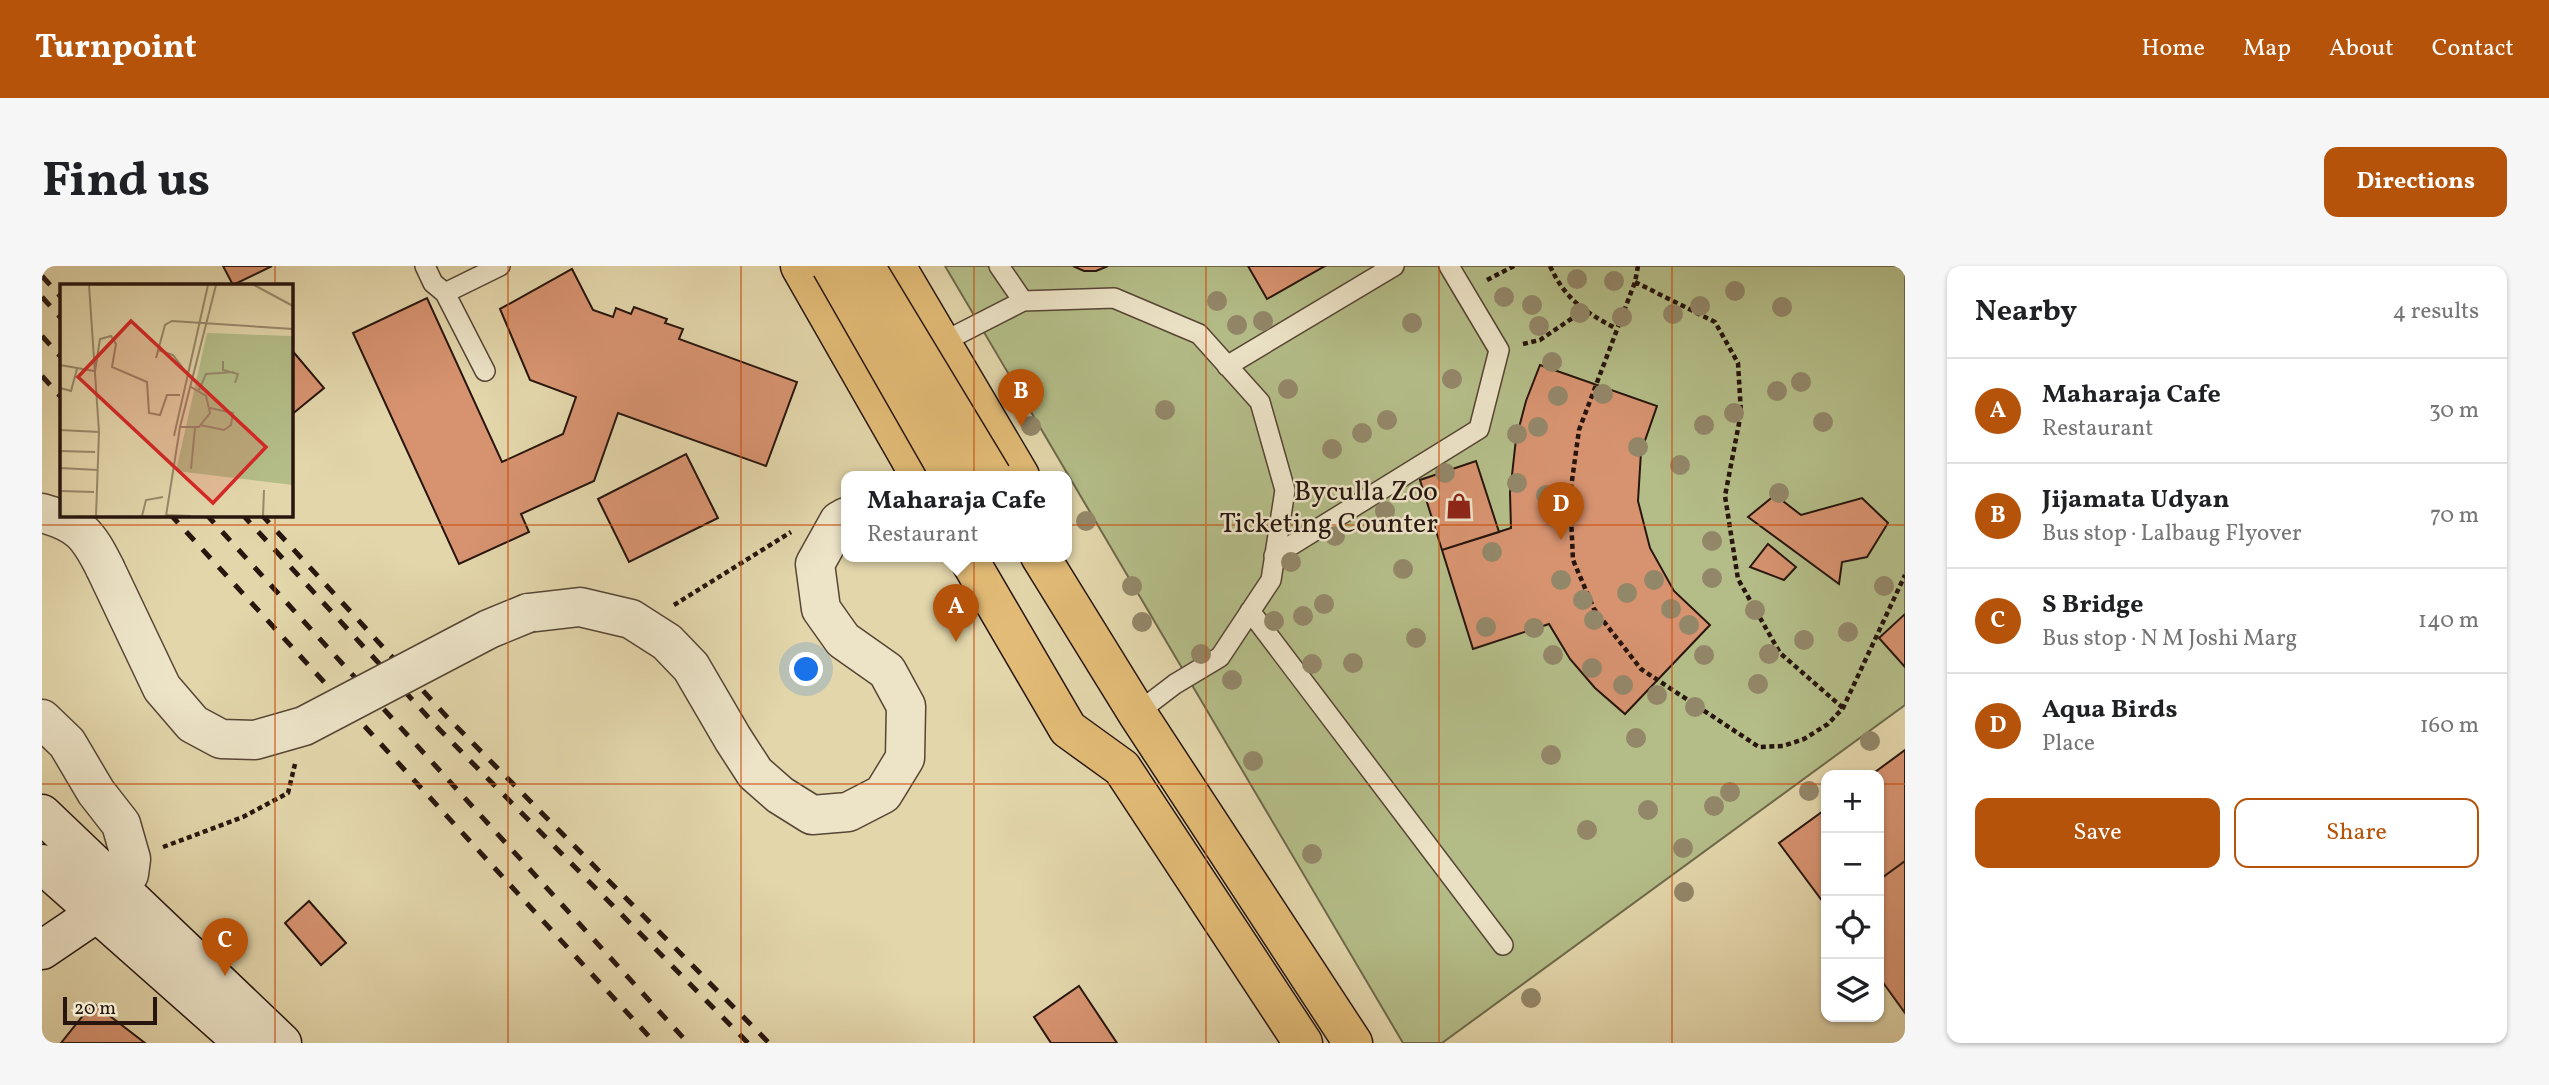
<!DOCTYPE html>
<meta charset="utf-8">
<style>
:root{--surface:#fff;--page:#f6f6f6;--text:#202124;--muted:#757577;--line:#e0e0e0;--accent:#b45309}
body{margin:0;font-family:Vollkorn,serif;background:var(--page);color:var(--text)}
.controls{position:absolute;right:21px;bottom:21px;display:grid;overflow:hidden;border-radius:14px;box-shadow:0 2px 5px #0004}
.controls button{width:63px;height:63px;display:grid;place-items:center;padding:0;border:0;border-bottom:2px solid var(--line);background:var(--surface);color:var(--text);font:35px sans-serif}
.scale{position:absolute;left:21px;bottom:18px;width:94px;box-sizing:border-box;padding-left:7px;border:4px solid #27150e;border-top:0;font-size:19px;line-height:24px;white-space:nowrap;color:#27150e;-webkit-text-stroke:5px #ede4c8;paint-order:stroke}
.you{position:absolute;left:765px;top:404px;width:24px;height:24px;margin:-18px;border:5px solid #fff;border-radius:50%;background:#1a73e8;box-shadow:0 0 0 10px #1a73e833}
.badge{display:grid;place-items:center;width:46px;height:46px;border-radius:50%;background:var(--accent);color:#fff;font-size:23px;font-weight:700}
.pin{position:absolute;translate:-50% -58px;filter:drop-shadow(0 2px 4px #0008)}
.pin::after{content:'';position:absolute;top:37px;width:24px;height:21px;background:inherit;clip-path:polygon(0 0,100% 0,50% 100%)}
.popup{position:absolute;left:799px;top:205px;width:231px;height:91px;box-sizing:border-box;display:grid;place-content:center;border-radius:14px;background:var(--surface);filter:drop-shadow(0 2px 5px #0005);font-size:23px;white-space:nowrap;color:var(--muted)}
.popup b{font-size:26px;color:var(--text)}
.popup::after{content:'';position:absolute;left:50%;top:100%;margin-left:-14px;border:14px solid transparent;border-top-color:var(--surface)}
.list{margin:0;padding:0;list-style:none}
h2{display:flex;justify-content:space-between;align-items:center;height:91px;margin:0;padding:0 28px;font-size:30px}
h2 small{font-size:23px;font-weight:400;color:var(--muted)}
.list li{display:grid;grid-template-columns:46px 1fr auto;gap:21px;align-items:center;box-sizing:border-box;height:105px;padding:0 28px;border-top:2px solid var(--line)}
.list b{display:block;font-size:26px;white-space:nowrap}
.list p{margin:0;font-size:23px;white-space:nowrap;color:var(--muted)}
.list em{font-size:23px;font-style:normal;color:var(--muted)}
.actions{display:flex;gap:14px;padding:21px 28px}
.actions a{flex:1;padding:16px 0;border:2px solid var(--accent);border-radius:14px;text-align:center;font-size:24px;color:var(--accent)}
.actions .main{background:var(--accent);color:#fff}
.icon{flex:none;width:38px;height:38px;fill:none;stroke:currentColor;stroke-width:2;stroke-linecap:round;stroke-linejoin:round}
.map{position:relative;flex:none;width:1863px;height:777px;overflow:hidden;border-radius:14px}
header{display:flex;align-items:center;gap:42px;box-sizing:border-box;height:98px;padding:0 35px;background:var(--accent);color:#fff}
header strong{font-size:33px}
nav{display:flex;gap:38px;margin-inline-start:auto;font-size:24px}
.intro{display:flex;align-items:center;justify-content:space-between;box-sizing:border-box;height:168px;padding:0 42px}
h1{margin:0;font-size:49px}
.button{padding:18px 32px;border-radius:14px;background:var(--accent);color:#fff;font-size:24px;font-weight:700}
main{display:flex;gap:42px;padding:0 42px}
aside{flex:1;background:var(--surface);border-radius:14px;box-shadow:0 2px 5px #0004}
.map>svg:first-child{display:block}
</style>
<header>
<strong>Turnpoint</strong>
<nav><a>Home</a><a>Map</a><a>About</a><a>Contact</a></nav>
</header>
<div class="intro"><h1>Find us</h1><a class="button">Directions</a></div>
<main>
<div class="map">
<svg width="1863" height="777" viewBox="0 0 1863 777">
<rect width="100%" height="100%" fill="#e3d6ab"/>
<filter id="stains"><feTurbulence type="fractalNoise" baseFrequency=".00286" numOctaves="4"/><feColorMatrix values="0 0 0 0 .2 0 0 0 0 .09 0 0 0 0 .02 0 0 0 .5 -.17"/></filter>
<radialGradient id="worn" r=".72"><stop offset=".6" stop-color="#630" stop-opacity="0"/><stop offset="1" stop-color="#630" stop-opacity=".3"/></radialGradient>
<path fill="#b4bd88" stroke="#6e694b" stroke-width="2" d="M903,0H1863V439L1400,777H1361Z"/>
<path fill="#d79370" stroke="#27150e" stroke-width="2" d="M181,0H230L191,19Z
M1031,0H1066L1054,5H1042Z
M1206,0H1283L1225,33Z
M530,3L551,44L571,51L574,42L589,48L592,41L625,53L623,57L641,63L637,73L755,116L724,200L576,147L552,215L479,248L487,266L417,298L311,67L385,32L460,196L521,168L534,131L488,114L458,43Z
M248,82L282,122L248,150Z
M1498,99L1615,140L1599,186L1596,235L1608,282L1632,325L1668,359L1583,448L1553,422L1528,393L1507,358L1431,383L1400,284L1469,262L1468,227L1474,173L1484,135Z
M644,188L676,252L587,296L556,233Z
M1434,195L1457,266L1400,284L1378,214Z
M1733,229L1759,249L1820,232L1846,257L1825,291L1800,296L1797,318L1706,251Z
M1726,278L1754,301L1742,314L1708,301Z
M1863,348V401L1837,372Z
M1863,484V595L1837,614V509H1829Z
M1784,543V640L1737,577Z
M1863,595V747L1837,711V614Z
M267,635L304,677L279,699L243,657Z
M1037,720L1075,777H1009L992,751Z
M51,737L103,777H19Z"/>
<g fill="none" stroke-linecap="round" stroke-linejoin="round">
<g stroke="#564535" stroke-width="22">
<path id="service" d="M383,0L391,17L403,27L443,105
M957,0L981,35
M403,27L458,0
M899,77L981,35L1072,32L1157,68L1218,136L1243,224L1229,314L1178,391L1133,418L1095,447
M1185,100L1352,0
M1232,290L1437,163L1457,84L1407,0
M1208,345L1461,679"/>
</g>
<g stroke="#564535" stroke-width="41">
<path id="tertiary" d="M0,247C37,257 46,268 63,302
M486,347L538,341L589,353L625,376L649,401L691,473L713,507L738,529L770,549L806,546L841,528L863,492L864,440L845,405L801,374L779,343L773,298L797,255L804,251
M0,453L25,477L54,526L79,558L89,593L87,608L79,622"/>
</g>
<g stroke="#27150e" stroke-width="41">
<path id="secondary" d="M0,548L240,777
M0,598L202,777
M0,684L56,646L73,628"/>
</g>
<g stroke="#27150e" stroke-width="41">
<path id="trunk" d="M758,0L878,210
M854,0L978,210
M925,290L1026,463L1080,502L1261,777
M998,290L1095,447L1311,777"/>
</g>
<path stroke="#27150e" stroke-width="4.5" stroke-dasharray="5 3.5" stroke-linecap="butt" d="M1508,0C1523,33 1543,46 1573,62
M1596,0L1593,16L1537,164L1528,229L1531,294L1552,343L1599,403L1717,481L1741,480L1762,473L1786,458L1801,442L1863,309
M1445,14L1472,0
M1593,16L1673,56L1696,97L1699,147L1683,230L1696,313L1738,387L1801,442
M1481,78L1498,74L1541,45
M632,339L749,266
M121,581L201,551L246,527L253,498"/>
<use href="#service" stroke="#ede4c8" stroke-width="19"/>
<use href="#tertiary" stroke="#ede4c8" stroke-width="38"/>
<use href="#secondary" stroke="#ede4c8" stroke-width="38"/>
<use href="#trunk" stroke="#e2bb76" stroke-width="38"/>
<path stroke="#27150e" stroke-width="5" stroke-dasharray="12 12" stroke-linecap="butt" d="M0,10L19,31
M0,31L19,52
M0,70L19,91
M0,110L19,131
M128,248L613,777
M164,248L646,777
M200,248L398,464L706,777
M219,248L406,452L727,777"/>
<g stroke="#564535" stroke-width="41" stroke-linecap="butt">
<path id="tertiary-bridge" d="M63,302L120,422L151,458L179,473L213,474L262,460L447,363L486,347"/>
</g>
<g stroke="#27150e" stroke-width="41" stroke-linecap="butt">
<path id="trunk-bridge" d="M789,0L909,210
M823,0L950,210"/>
</g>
<use href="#tertiary-bridge" stroke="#ede4c8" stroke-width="38"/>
<use href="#trunk-bridge" stroke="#e2bb76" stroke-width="38"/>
</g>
<g fill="#938769">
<circle cx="1535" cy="13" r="10"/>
<circle cx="1572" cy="15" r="10"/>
<circle cx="1693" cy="25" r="10"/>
<circle cx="1462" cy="31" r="10"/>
<circle cx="1175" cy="35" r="10"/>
<circle cx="1490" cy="39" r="10"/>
<circle cx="1658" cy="40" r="10"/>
<circle cx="1740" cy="41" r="10"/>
<circle cx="1538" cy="47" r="10"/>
<circle cx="1631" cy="48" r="10"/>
<circle cx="1580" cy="51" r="10"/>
<circle cx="1221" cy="55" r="10"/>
<circle cx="1370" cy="57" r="10"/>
<circle cx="1195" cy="59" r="10"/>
<circle cx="1497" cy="60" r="10"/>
<circle cx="1510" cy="96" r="10"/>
<circle cx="1410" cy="113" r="10"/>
<circle cx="1759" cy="116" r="10"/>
<circle cx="1246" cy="123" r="10"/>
<circle cx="1735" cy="125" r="10"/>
<circle cx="974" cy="127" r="10"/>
<circle cx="1561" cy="128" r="10"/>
<circle cx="1516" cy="130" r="10"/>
<circle cx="1123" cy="144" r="10"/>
<circle cx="1692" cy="147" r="10"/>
<circle cx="1345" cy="154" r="10"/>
<circle cx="1781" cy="156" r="10"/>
<circle cx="1662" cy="159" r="10"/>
<circle cx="989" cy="160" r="10"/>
<circle cx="1496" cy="161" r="10"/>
<circle cx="1320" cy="167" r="10"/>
<circle cx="1475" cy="168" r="10"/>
<circle cx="1596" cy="181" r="10"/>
<circle cx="1290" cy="183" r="10"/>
<circle cx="1638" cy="199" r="10"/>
<circle cx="1403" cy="207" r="10"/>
<circle cx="1475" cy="217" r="10"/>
<circle cx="1737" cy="227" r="10"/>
<circle cx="1504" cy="229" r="10"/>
<circle cx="1343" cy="245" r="10"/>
<circle cx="1044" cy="255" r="10"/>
<circle cx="1293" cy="270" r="10"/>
<circle cx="1670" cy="275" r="10"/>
<circle cx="1450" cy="286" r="10"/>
<circle cx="1249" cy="296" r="10"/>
<circle cx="1361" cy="303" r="10"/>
<circle cx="1670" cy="312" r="10"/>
<circle cx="1519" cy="314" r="10"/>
<circle cx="1612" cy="314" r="10"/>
<circle cx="1090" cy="320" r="10"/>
<circle cx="1842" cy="320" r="10"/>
<circle cx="1585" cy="327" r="10"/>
<circle cx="1541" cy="334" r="10"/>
<circle cx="1282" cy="338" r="10"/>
<circle cx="1629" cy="343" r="10"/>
<circle cx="1713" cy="344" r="10"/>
<circle cx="1261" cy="350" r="10"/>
<circle cx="1552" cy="354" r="10"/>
<circle cx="1232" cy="355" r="10"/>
<circle cx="1100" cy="356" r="10"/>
<circle cx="1647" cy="359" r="10"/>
<circle cx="1444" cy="361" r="10"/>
<circle cx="1492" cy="362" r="10"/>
<circle cx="1806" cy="366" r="10"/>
<circle cx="1374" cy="372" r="10"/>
<circle cx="1762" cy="374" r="10"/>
<circle cx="1159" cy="388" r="10"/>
<circle cx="1727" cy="388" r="10"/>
<circle cx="1511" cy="389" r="10"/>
<circle cx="1662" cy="389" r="10"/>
<circle cx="1311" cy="397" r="10"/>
<circle cx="1270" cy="398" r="10"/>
<circle cx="1550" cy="402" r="10"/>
<circle cx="1190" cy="414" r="10"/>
<circle cx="1716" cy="418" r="10"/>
<circle cx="1581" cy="419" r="10"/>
<circle cx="1615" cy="429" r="10"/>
<circle cx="1653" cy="441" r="10"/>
<circle cx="1594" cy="472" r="10"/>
<circle cx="1828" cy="475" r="10"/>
<circle cx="1509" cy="489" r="10"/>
<circle cx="1211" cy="495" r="10"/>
<circle cx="1767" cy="525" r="10"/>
<circle cx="1688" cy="526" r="10"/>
<circle cx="1672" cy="540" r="10"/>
<circle cx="1606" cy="544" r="10"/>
<circle cx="1545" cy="564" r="10"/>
<circle cx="1641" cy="582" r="10"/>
<circle cx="1270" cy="588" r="10"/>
<circle cx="1642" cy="626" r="10"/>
<circle cx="1489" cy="732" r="10"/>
</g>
<path fill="none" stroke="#cb4f0c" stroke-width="2" stroke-opacity="0.55" d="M233,0V19M466,0V777M699,0V777M932,0V777M1164,0V777M1397,0V777M1630,0V777M233,248V777M0,259H1863M0,518H1784M1837,518H1863"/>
<defs>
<g id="shop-bare" transform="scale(2.1)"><path d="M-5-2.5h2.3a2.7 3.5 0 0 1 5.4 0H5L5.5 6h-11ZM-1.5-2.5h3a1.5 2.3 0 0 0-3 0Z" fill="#8f2418" stroke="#ede4c8" stroke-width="2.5" paint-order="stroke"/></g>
</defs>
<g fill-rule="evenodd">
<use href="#shop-bare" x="1417" y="240"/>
</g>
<g text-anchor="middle" stroke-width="5" stroke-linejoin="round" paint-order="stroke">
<g font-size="28" fill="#27150e" stroke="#ede4c8" text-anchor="end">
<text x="1396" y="234">Byculla Zoo<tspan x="1396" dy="32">Ticketing Counter</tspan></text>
</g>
</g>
<g transform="translate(18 18)">
<rect width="233" height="233" fill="#e3d6ab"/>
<path d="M147,49L233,52V201L116,187Z" fill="#b4bd88"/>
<path fill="none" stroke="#98896c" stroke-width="2" d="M29,1L39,148L36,232M194,1L233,22M98,66L113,71L126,88M96,74L105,41L112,37L233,45M163,77V86L178,90L175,99M0,81L34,87M35,87L40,55L51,52L56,60L52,83L87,98L89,129L100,131L107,111H120M0,104L11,107L17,85M139,106L146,90L174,88M140,141L164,146L171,141L173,129L150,124M120,143H139L150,129L146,112L131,103M0,146L39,148M114,152L148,1M0,167L35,168M0,184L38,186M131,185L135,144M0,207L34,208M107,231L131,232M82,232L86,216L103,213M106,232L120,143L156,1M203,232L204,206"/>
<path fill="#d62828" fill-opacity="0.15" stroke="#d62828" stroke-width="3.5" d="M71,37L206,163L153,219L18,93Z"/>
<rect width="233" height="233" fill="none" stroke="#27150e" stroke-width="3.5"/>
</g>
<rect width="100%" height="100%" filter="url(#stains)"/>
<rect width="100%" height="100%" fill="url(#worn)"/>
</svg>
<div class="controls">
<button>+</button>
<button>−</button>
<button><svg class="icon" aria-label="locate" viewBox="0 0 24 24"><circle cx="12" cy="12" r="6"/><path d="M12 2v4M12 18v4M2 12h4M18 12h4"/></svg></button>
<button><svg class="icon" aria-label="layers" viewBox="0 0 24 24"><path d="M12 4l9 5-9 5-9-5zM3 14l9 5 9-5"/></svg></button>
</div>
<div class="scale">20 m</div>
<div class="you"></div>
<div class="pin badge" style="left:914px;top:376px">A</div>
<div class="popup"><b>Maharaja Cafe</b>Restaurant</div>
<div class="pin badge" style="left:979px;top:161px">B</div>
<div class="pin badge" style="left:183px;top:710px">C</div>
<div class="pin badge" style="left:1519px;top:274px">D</div>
</div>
<aside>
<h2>Nearby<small>4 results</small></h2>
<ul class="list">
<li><span class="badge">A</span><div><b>Maharaja Cafe</b><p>Restaurant</p></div><em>30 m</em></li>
<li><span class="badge">B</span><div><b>Jijamata Udyan</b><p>Bus stop · Lalbaug Flyover</p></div><em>70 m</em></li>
<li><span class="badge">C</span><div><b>S Bridge</b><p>Bus stop · N M Joshi Marg</p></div><em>140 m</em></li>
<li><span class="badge">D</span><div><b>Aqua Birds</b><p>Place</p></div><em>160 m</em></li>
</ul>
<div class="actions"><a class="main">Save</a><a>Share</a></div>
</aside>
</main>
